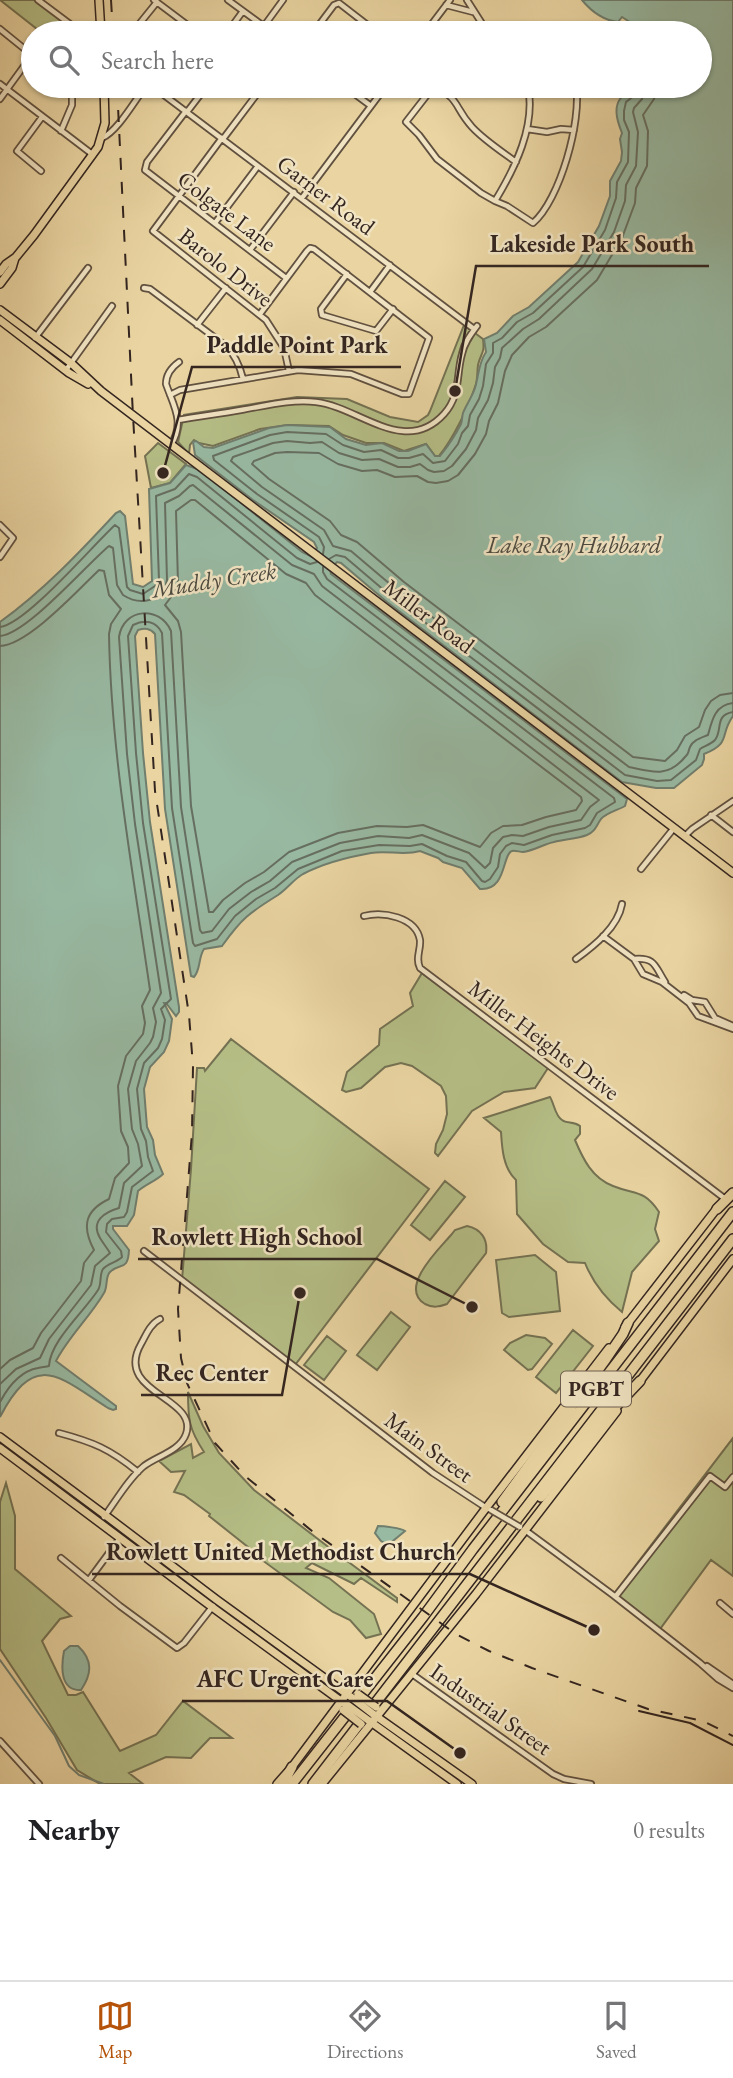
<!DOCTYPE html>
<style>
:root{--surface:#fff;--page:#f2f2f2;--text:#202124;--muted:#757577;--line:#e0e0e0;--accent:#b45309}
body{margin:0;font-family:"EB Garamond",serif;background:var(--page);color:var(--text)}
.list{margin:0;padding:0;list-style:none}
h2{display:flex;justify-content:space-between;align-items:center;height:91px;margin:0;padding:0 28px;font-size:30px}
h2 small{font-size:23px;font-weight:400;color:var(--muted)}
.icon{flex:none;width:38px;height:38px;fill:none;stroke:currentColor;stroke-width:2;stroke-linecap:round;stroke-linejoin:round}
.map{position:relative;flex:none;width:733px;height:1784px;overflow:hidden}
.search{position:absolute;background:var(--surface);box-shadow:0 2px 5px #0004;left:21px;right:21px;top:21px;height:77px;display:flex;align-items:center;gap:18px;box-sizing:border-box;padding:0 24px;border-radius:38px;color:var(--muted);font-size:26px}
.sheet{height:196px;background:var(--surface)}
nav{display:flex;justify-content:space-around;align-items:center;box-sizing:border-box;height:98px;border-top:2px solid var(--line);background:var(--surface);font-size:19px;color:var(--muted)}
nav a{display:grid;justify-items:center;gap:4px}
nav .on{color:var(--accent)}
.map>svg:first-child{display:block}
</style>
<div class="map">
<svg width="733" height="1784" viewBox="0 0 733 1784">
<rect width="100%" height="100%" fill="#ead5a2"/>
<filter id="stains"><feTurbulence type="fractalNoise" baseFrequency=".00286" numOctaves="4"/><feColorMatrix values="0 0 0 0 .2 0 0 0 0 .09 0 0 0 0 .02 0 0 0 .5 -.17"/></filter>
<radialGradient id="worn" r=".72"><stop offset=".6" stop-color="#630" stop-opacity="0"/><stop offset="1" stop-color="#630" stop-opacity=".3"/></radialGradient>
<path fill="#b5be86" stroke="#747253" stroke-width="2" d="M0,0H35L77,32L42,33Z
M464,325L483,339C485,354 481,352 478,365C477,372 478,380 475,387C468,408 453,439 439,456H435L426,444L404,451L384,443H366L343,435L329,426L288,425L260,429L213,446L199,443L194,440L190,445L189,454L178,442L184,415L297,397L347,399L390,417L418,422L428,415L430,411Z
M158,443L186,464L170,483L151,488L145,456Z
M422,973L548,1068L535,1088L504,1092L472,1111L438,1156L435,1153L436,1144L443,1130L447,1114L446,1096L441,1086L412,1066L401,1063L385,1067L361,1088L346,1092L342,1090L347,1072L379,1045L380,1029L413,1006L410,993Z
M231,1039L429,1189L295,1365L182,1280L191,1169L197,1068H204L205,1071Z
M550,1097C554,1103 555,1116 562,1120C567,1124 573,1121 580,1126V1134L575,1140C583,1159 592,1178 613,1186C635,1195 644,1189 659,1212L655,1229L659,1241L632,1272L622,1312C605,1298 593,1283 585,1263L568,1262L543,1244L517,1214L516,1180C503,1168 502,1148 501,1132L484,1118Z
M445,1181L465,1197L430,1240L411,1225Z
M467,1226C481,1229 488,1239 486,1253L447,1304C439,1307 433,1308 425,1304C398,1288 439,1249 451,1235L455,1230Z
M535,1255L556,1272L560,1311L509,1317L502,1313L496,1260Z
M391,1312L410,1327L377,1370L357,1355Z
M573,1330L593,1346L556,1393L536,1377Z
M526,1335L545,1338L552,1344L532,1369L528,1370L504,1350L510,1343Z
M327,1336L346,1351L324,1380L304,1365Z
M188,1392L203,1426L219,1453L254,1490L331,1549L397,1598V1602L361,1578L354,1584L312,1563L306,1568L329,1578L374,1614L381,1634L366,1638L350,1620L333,1612L247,1549L248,1547L209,1516L210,1514L184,1495L174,1492L185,1471L171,1472L159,1461L191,1444L193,1458L204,1452C189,1429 188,1420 188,1392Z
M733,1438V1576L711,1560L660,1629L613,1595Z
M6,1483L15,1516V1569L71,1616L60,1619L42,1641L68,1695H76L83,1692L120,1751L156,1735L183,1701L232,1738H210L191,1758L166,1757L129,1773L143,1784H100L77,1770L46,1718L0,1649V1502Z"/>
<path fill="#98b9a2" stroke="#707e6e" stroke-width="2" d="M582,0H733V716C719,735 732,743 704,754V759L702,765L674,788H656L622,782L387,602L341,563L337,562L330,569L331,574L627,799L625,806C618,810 606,813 601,819C596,826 595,832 587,835C577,839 565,839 554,842C544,844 533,851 523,852C520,852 514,850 512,851C502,854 507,891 480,889L462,868L443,862L438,858L420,851C404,856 387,850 371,853C348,857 324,863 303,874C294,879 287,889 278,895C249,913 242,918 222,946L204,949C198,958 201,969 194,977L191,976L165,809L155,634C150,628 145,628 138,630L135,636L143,753L150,822L179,1007V1012L176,1016L166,1003H164L172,1019L169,1041L164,1052L150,1067L144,1089L147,1127L153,1140L155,1155L163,1174C156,1181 146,1184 138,1191L134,1215L127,1226H113V1229L129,1250C128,1272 120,1262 110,1272C105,1277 108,1287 104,1293C90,1317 69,1336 56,1361L116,1406V1409L113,1410L108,1408C58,1376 35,1350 0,1417V622C43,591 80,552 116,513L120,511L125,516L133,584L143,587L152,581L149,489L170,483L186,465L200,470L302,552L312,557L317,548L314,542L253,500L195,455L193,442L196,441L204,447L213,448L269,428L287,425L330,427L346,439L366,445L382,443L399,451H408L426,444L435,456H440C448,446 455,436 461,424C462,422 462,416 463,413C466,405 472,397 475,388C479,375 478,364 486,352L484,339L497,333L513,316L529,307L578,262L599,226L610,196V181L621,161L622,152L620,139L622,133C618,123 613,109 620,99C623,93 628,92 631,86H700V33H635L633,24L622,17L618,22C603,20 591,11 582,0Z
M378,1526C383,1526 401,1528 405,1531L388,1545L381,1541L375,1533Z
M70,1646H78C93,1660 92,1674 81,1690C60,1691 61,1667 64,1651Z"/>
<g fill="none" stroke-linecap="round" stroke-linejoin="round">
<path stroke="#666f61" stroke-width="2" d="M646,86L642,99L634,108L633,112L638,132L636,166L626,185L625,201L614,232L592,269L539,319L523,329L502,348L500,358L495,367L493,383L488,400L478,418L476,430L466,449L452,466L444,471L434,472L428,470L420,464L410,467H398L379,459L362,460L339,453L322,442L310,443L287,441L273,443L233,457L231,461L262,487L324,530L333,546L351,551L397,590L629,767C652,772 668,778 685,757C690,752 687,754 690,747C693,740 701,738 708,735C712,720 715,705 733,703
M656,86L654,99L643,115L648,131L647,166L636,188L635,203L622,238L597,280L546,327L529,337L512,355L505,371L498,403L489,421L486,434L475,454L458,475L448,481L436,483L428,482L417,476L395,477L377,470L362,471L338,464L319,453L287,452L275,453L254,461L252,464L269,479L330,521L341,535L357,542L404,582L633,757L665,761L677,750L685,736L699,727L705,710L711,701L720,695L733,693
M191,500H195L286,574L306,583L315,595L581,797L582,801L576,810L546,817L522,825L503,826L491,833L480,847L423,825L407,827L377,826L338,833L289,852L264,872L245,883L223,900L213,912H209L191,806L181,632L178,621L165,605L174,593L178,583L176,511Z
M323,554L324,547L319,537L257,494L214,460L213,456L270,435L287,432L326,434L343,445L364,452L381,450L398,458H409L423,454L433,463L445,461L458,444L462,433L468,426L470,415L479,399L483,386L486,364L493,353V343L502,338L517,322L533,313L583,267L605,230L616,198L617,182L628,162L629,132L624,120V111L626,102L635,95L637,86
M329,559L336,555L345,557L392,597L625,775L657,781L671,780L696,760L700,749C705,746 711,744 715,740C723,730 714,715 733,712
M0,627C26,624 93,545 115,525L119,528L127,587L130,590L143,594L155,586L159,580L156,496L175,489L189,474L197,477L297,558L310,564L317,562
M0,636C27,634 86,565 109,546L113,548L117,585L123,595C140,606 163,602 167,580L165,503L179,496L190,486L193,485L292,565L314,574L322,586L599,800L590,807L581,820L549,827L523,836L512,835L503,837L493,848L490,863L485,868L469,853L422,835L409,838L378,836L340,843L292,862L270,881L251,892L229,909L212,931L202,933L200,930L181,807L171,631C160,605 123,608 119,637L127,754L135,824L161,993L153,1008L156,1022L153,1037L150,1043L136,1061L128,1089L132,1129L138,1144L142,1166L124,1183L119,1208C105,1212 90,1221 100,1238C103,1243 107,1248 110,1253L95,1266L91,1285L49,1339L40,1358L16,1369L0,1384
M0,646C28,645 78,590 99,570L104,571L109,595L121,609L111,624L109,634C111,754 133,872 150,990L142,1006L145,1023L143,1034L126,1056L118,1086L121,1131L128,1147L129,1163L115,1178L109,1199C84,1211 82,1227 94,1250L84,1263L81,1281L41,1333L33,1348L10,1360L0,1369
M0,1402C8,1387 21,1371 38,1368C42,1367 46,1367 49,1366C50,1341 84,1312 98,1290C102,1284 99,1275 103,1269C108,1263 116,1263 122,1257L121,1251L106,1232L107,1224L112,1219L124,1217L127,1212L132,1187L153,1171L148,1157L146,1141L141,1129L137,1089L144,1063L158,1048L162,1039L165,1020L161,1009L171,999L143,823L136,753L128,636L133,625C145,619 156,621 162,633L172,808L193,943L195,946L217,939L235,916L256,899L275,888L298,869L342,851L379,845L410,846L422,844L447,856L466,862L482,881L485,882L490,879L498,867L500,854L506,846L512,843L524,845L552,835L585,828L590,825L597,813L615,802L614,798L327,579L323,572V567"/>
<path stroke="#707e6e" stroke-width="2" d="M0,1660L55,1736L69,1766L79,1775L104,1784"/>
<g stroke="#615140" stroke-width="8">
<path id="minor" d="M38,0L82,33
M154,0L198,33
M228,0L273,33
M467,0L488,33
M446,5L473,12
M264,26L283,0
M0,29L32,55L0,99
M132,33L157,2
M227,33L243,11
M313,33L334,5L339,3L370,27L368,33
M425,33L450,0
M472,33L481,22
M0,84L92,154
M152,86L474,329
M344,86L371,106
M428,86C461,96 452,105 472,127C484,140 501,151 516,162
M434,86L406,122L419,135L437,159L481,193L495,201L507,206L533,223C560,200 582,120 576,86
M186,111L147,162L145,170L286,278
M187,112L207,86
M527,129L547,132L561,129L574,130
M61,131L72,105V86
M102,138C118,131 135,100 146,86
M222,138L153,231L266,320L284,348L289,371
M223,139L263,86
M41,171L17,151L42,117
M302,198L386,86
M495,201C515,168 536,126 528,86
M215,223L258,166
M250,250L294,192
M347,274L321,309L322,315L376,331L393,309
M144,288L150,289L226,346C236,356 240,366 243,379
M370,292L390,265
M197,325L226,288
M35,338L88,268
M66,370L112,306
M170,395L180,390L298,370L351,374L402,394H409L429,338L314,249L310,248L307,251L260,314
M178,420C199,416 220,414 241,410C265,406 291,399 316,402C359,407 405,457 444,414C461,395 456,375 462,354C464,343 471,334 477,326
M171,445C185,422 174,407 166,384C166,375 172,367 179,362
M0,525L13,538L0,557
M711,815L733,832
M685,836L692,829L733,801
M641,869L674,828
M364,916C383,911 416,917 420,940C421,950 415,958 420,968L724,1198
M603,936L634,959L643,974L662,982L689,1003L698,1016L733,1029
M576,959C594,946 618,927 622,904
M634,959C656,957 655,967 665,982
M684,995L692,1000L705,1002L715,1018L733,1026
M144,1251L433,1473L488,1509
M59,1433C93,1442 110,1449 138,1472
M104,1517C116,1501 128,1479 144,1466C157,1456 180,1451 186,1434C199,1397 113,1393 141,1344C146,1335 150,1324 160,1319
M525,1530L613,1595L700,1663L718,1679L733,1688
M61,1558L120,1606L177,1648L184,1643L213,1606
M89,1580L120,1538
M616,1596L710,1476L725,1487L733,1477
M720,1603L733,1614
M707,1666L733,1684
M412,1674L553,1774L564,1779L591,1784
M0,1741L39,1784"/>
</g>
<g stroke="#332520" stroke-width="10">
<path id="major" d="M99,0L101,33
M0,272L6,264L16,257L34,235L98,147L105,123L104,86
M0,284L12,268L15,258
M0,310L71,363L101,391L733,873
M0,320L69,373L88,384
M625,1327L718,1207
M637,1385L733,1259
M0,1437L105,1515L217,1600L348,1695
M0,1448L212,1607L345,1704
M373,1714L472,1784
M368,1720L457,1784
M277,1784L292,1767L486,1508L609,1348
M322,1784L476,1594L617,1411"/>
</g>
<g stroke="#332520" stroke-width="12">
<path id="highway" d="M717,1209L733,1193
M541,1497L606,1417L640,1381
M502,1502L606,1359L623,1334L628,1323
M283,1784L292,1767
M292,1784L423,1617L473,1549L733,1212
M313,1784L733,1239"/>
</g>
<use href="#minor" stroke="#f1e4c3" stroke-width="4.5"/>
<use href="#major" stroke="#ead5a2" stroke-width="7"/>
<use href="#highway" stroke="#ead5a2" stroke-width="9"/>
<path stroke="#332520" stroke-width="2" d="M639,1711L690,1723L733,1745"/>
<path stroke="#332520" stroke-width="2" stroke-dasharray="12 12" stroke-linecap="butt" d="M111,0L113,33
M117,86L133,416L155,791L189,1015L193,1066L192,1133L178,1309L181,1358L187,1383L215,1443L245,1476L312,1531L456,1634L489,1651L532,1668L648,1709L703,1721L733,1736"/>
<g stroke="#615140" stroke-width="8" stroke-linecap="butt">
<path id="minor-bridge" d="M491,1510L520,1527"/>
</g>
<g stroke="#332520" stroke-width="10" stroke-linecap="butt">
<path id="major-bridge" d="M358,1694L376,1707
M351,1697L373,1714
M346,1704L368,1720
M343,1710L361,1724"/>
</g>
<use href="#minor-bridge" stroke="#f1e4c3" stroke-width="4.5"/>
<use href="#major-bridge" stroke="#ead5a2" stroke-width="7"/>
</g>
<g text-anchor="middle" stroke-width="5" stroke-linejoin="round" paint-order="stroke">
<rect fill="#f1e4c3" stroke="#6c5e51" stroke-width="2" x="561" y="1371.5" width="70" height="35" rx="5"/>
<g font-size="21" font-weight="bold" fill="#332520">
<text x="596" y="1396">PGBT</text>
</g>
<g font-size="23" fill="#332520" stroke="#f1e4c3">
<text transform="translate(326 195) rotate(37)" y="8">Garner Road</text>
<text transform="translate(227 211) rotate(37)" y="8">Colgate Lane</text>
<text transform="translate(226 267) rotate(38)" y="8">Barolo Drive</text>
<text transform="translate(429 616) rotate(37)" y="8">Miller Road</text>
<text transform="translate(544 1040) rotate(37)" y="8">Miller Heights Drive</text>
<text transform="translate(429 1447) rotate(36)" y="8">Main Street</text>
<text transform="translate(491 1709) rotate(35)" y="8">Industrial Street</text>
</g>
<g font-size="24" font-style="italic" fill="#4c4a40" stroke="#f1e4c3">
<text x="574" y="553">Lake Ray Hubbard</text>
<text transform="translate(214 580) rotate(-9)" y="8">Muddy Creek</text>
</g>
</g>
<path fill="none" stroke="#332520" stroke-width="2.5" d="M455 391L476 266H709M163 473L192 367H401M472 1307L377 1259H138M300 1293L282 1395H141M594 1630L470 1574H92M460 1753L387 1701H182"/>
<g fill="#332520" stroke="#f1e4c3" stroke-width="2.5">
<circle cx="455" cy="391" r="7"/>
<circle cx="163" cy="473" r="7"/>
<circle cx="472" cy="1307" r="7"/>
<circle cx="300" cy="1293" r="7"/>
<circle cx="594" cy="1630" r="7"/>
<circle cx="460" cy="1753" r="7"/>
</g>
<g font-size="24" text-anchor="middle" font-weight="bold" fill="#332520" stroke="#f1e4c3" stroke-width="5" stroke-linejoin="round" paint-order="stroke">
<text x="592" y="252">Lakeside Park South</text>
<text x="297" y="353">Paddle Point Park</text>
<text x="257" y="1245">Rowlett High School</text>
<text x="212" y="1381">Rec Center</text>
<text x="281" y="1560">Rowlett United Methodist Church</text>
<text x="285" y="1687">AFC Urgent Care</text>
</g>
<rect width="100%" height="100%" filter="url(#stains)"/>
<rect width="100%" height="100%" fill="url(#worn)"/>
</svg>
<div class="search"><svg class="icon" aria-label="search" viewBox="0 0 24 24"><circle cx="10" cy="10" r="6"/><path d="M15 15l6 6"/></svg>Search here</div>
</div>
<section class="sheet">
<h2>Nearby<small>0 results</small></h2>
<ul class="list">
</ul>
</section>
<nav>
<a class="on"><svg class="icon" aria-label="map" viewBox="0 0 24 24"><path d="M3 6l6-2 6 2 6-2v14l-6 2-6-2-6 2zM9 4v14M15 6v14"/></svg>Map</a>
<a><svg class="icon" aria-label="directions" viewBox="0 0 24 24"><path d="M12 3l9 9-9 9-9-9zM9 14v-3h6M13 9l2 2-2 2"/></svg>Directions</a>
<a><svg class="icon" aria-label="saved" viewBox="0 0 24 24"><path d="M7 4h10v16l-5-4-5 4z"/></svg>Saved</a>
</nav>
